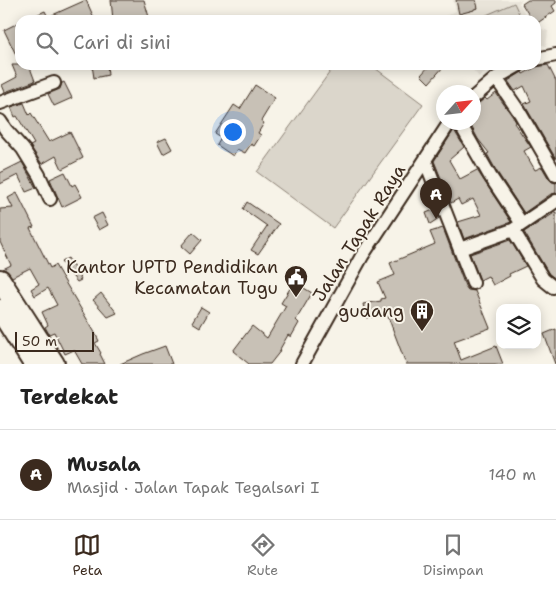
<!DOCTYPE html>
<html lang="id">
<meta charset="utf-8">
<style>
:root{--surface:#fff;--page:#f2f2f2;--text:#222;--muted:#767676;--line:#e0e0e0;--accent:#3b2a1e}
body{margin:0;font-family:"Shantell Sans",sans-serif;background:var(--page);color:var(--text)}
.controls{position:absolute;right:15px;bottom:15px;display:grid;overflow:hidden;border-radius:10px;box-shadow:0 2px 12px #0003}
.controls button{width:45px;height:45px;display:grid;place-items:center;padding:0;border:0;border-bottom:1px solid var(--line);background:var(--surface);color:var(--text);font:25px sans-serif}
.compass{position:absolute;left:436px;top:85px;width:45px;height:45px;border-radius:50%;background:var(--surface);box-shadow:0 2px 12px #0003;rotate:63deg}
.scale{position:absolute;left:15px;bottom:12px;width:79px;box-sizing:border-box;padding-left:5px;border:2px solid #3b2a1e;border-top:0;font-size:14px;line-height:18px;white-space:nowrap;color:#3b2a1e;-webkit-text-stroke:4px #f7f3e8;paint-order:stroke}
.you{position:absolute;left:232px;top:131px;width:18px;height:18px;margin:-12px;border:4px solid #fff;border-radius:50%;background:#1a73e8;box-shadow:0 0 0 8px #1a73e833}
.badge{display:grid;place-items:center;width:32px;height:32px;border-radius:50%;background:var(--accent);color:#fff;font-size:16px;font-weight:700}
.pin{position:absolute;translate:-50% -41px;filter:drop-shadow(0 1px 2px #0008)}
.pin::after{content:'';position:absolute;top:26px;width:18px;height:15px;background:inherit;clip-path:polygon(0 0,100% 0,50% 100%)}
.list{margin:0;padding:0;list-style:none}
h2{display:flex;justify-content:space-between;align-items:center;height:65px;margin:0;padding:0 20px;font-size:21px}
h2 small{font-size:16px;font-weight:400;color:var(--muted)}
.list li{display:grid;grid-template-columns:32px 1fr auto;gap:15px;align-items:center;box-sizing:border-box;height:90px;padding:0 20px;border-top:1px solid var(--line)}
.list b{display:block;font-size:19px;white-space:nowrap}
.list p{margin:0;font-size:16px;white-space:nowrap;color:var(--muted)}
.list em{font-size:16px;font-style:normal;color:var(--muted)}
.icon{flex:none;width:28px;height:28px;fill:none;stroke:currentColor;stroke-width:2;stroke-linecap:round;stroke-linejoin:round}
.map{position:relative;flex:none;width:556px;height:364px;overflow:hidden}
.search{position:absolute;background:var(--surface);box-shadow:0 2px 12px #0003;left:15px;right:15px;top:15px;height:55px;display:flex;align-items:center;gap:12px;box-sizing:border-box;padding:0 18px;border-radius:15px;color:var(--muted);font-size:19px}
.sheet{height:155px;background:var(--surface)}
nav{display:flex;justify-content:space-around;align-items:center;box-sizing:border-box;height:70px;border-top:1px solid var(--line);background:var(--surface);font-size:14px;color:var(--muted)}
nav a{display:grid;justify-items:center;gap:2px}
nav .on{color:var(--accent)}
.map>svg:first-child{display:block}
</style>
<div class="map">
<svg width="556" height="364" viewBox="0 0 556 364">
<rect width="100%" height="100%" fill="#f7f3e8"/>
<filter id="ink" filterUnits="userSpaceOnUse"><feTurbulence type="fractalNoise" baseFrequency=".02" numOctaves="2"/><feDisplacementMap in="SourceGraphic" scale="10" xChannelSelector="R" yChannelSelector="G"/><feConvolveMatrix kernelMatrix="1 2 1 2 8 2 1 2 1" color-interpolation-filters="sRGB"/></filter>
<g filter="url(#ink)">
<path fill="#e9e4d9" d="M453,0H522L519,3L529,20H441V18L456,11Z
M536,27L548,31L546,46L539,44L536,45Z
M469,65H494L479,77Z"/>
<path fill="#dbd6cb" stroke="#8b8074" d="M514,3L522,20H475Z
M335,65H371L423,104L333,228L257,172Z"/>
<path fill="#c8c1b6" stroke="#3b2a1e" d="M86,0L95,20H25L45,11L48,17Z
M111,0H144L149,17L139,20H113Z
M456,0H476L478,8L474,9V10L459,14Z
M528,0H556V3L552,6L555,11L536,24V20H532L522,4Z
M20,22V63L4,30Z
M12,65H29L35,81L5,92L2,85L17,77Z
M92,65H107L108,75L94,78Z
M430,65H445L429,83L421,75Z
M548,65L556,81V159L524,104L531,101L524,86L515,91L508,81L522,72L523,74L536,67Z
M64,82L72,98L54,106L48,94L60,89L62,83Z
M255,85L275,98L261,121L264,123L258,133L261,135L254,146L251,144L245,153L237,149L233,156L217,145L221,138L215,134L234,105L240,109Z
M496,93L513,117L516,122L514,123L531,147L524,151L535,170L542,167L549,179L552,182L556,183V193L551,194L524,213L497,172L487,154L489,153L478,139L469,122H474V105L479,103L485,98L487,100Z
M24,103L29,115L31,113L49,142L70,132L83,158L62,169L56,156L42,164L30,146L34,144L17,116L15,117L11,107Z
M454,130L464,147L449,160L460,179L477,170L511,222L464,239L458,222L481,215L473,199L461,205L458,199L451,203L434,161Z
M166,138L172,149L163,154L157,142Z
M22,162L36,188L26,192L18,175L0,184V173Z
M65,172L72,186L75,184L82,197L62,207L50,179Z
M17,193L34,227L30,228L50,268L55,265L94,331L99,341L95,343L101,353L100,354L105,364H82L74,350L65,354L54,332L49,334L45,327L48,325L42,312L57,305L48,288L35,296L31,289L39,284L30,268L12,277L6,270L3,269L11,265L0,242V209L13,208L8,198Z
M247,202L279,224L258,254L251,250L267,226L243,209Z
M436,209L439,218L430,224L426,213Z
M556,212V279L549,274L524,232Z
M102,213L108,225L99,230L92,218Z
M443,228L465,286L468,290L475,291L490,328L454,341L461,360L496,346L503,364H406L387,314L366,318L363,304L381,301V299L385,298L378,282L395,275L390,263L435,244L430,232Z
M193,232L202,240L190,254L181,246Z
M510,240L526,266L509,274L510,276L493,285L488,276L480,280L470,254Z
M68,258L81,280L77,282L61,262Z
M294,282L312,293L296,320L299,323L291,337L288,335L280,349L281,350L270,364H249L233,351L252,326L267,338L286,306L281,303Z
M101,293L117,313L108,317L93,300Z
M201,307L209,312L200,327L192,322Z
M556,329V364H555L544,334Z
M165,346L172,364H120L143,354Z"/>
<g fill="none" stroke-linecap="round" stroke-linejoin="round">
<g stroke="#3b2a1e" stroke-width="16">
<path id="minor" d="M536,59L556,55
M496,78L520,113L556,175
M474,97L496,78L519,65
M0,103L54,83
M0,121L6,130L23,149L39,175L50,199
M459,122L490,176L522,224
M425,160L473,283
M513,230L543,279L553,287
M460,249L513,230L556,201
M302,364L362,256L450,122"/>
</g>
<g stroke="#3b2a1e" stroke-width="24">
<path id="trunk" d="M0,280L54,364
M0,310L34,364"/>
</g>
<use href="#minor" stroke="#f7f3e8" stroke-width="12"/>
<use href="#trunk" stroke="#f7f3e8" stroke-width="20"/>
</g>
</g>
<defs>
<g id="civic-pin" transform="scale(1.25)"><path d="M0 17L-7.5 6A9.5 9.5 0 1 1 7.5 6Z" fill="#3b2a1e" stroke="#f7f3e8"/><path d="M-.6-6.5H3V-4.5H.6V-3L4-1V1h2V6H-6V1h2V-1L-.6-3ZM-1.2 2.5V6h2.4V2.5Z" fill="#fff"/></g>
<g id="building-pin" transform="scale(1.25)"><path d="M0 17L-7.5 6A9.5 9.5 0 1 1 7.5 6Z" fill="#3b2a1e" stroke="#f7f3e8"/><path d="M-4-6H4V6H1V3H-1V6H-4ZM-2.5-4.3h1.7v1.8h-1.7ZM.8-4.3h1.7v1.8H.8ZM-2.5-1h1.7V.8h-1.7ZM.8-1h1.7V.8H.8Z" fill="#fff"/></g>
</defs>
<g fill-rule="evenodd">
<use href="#civic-pin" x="296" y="277"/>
<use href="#building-pin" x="422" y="311"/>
</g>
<g text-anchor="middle" stroke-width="4" stroke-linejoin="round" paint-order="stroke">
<g font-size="18" fill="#3b2a1e" stroke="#f7f3e8">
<text transform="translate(359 233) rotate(-58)" y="6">Jalan Tapak Raya</text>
</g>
<g font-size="18" fill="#3b2a1e" stroke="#f7f3e8" text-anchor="end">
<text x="278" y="273">Kantor UPTD Pendidikan<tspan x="278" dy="21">Kecamatan Tugu</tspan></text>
<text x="404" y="317">gudang</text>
</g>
</g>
</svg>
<div class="controls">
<button><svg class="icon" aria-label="layers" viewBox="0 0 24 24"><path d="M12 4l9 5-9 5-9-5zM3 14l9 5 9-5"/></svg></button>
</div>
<svg class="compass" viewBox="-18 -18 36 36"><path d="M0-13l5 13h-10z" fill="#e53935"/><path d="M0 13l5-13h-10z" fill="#767676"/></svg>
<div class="scale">50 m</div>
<div class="you"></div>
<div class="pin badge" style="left:436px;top:219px">A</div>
<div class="search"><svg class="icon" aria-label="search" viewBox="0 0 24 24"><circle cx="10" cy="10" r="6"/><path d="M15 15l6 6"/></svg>Cari di sini</div>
</div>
<section class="sheet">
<h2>Terdekat<small></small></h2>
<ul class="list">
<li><span class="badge">A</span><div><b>Musala</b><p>Masjid · Jalan Tapak Tegalsari I</p></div><em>140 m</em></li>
</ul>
</section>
<nav>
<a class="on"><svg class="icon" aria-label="map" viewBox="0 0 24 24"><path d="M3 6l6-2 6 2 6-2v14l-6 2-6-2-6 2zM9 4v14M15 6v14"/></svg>Peta</a>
<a><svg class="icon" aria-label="directions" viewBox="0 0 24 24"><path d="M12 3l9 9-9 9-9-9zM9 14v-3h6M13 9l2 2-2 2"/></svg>Rute</a>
<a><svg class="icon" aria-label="saved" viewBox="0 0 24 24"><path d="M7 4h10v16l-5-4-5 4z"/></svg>Disimpan</a>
</nav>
